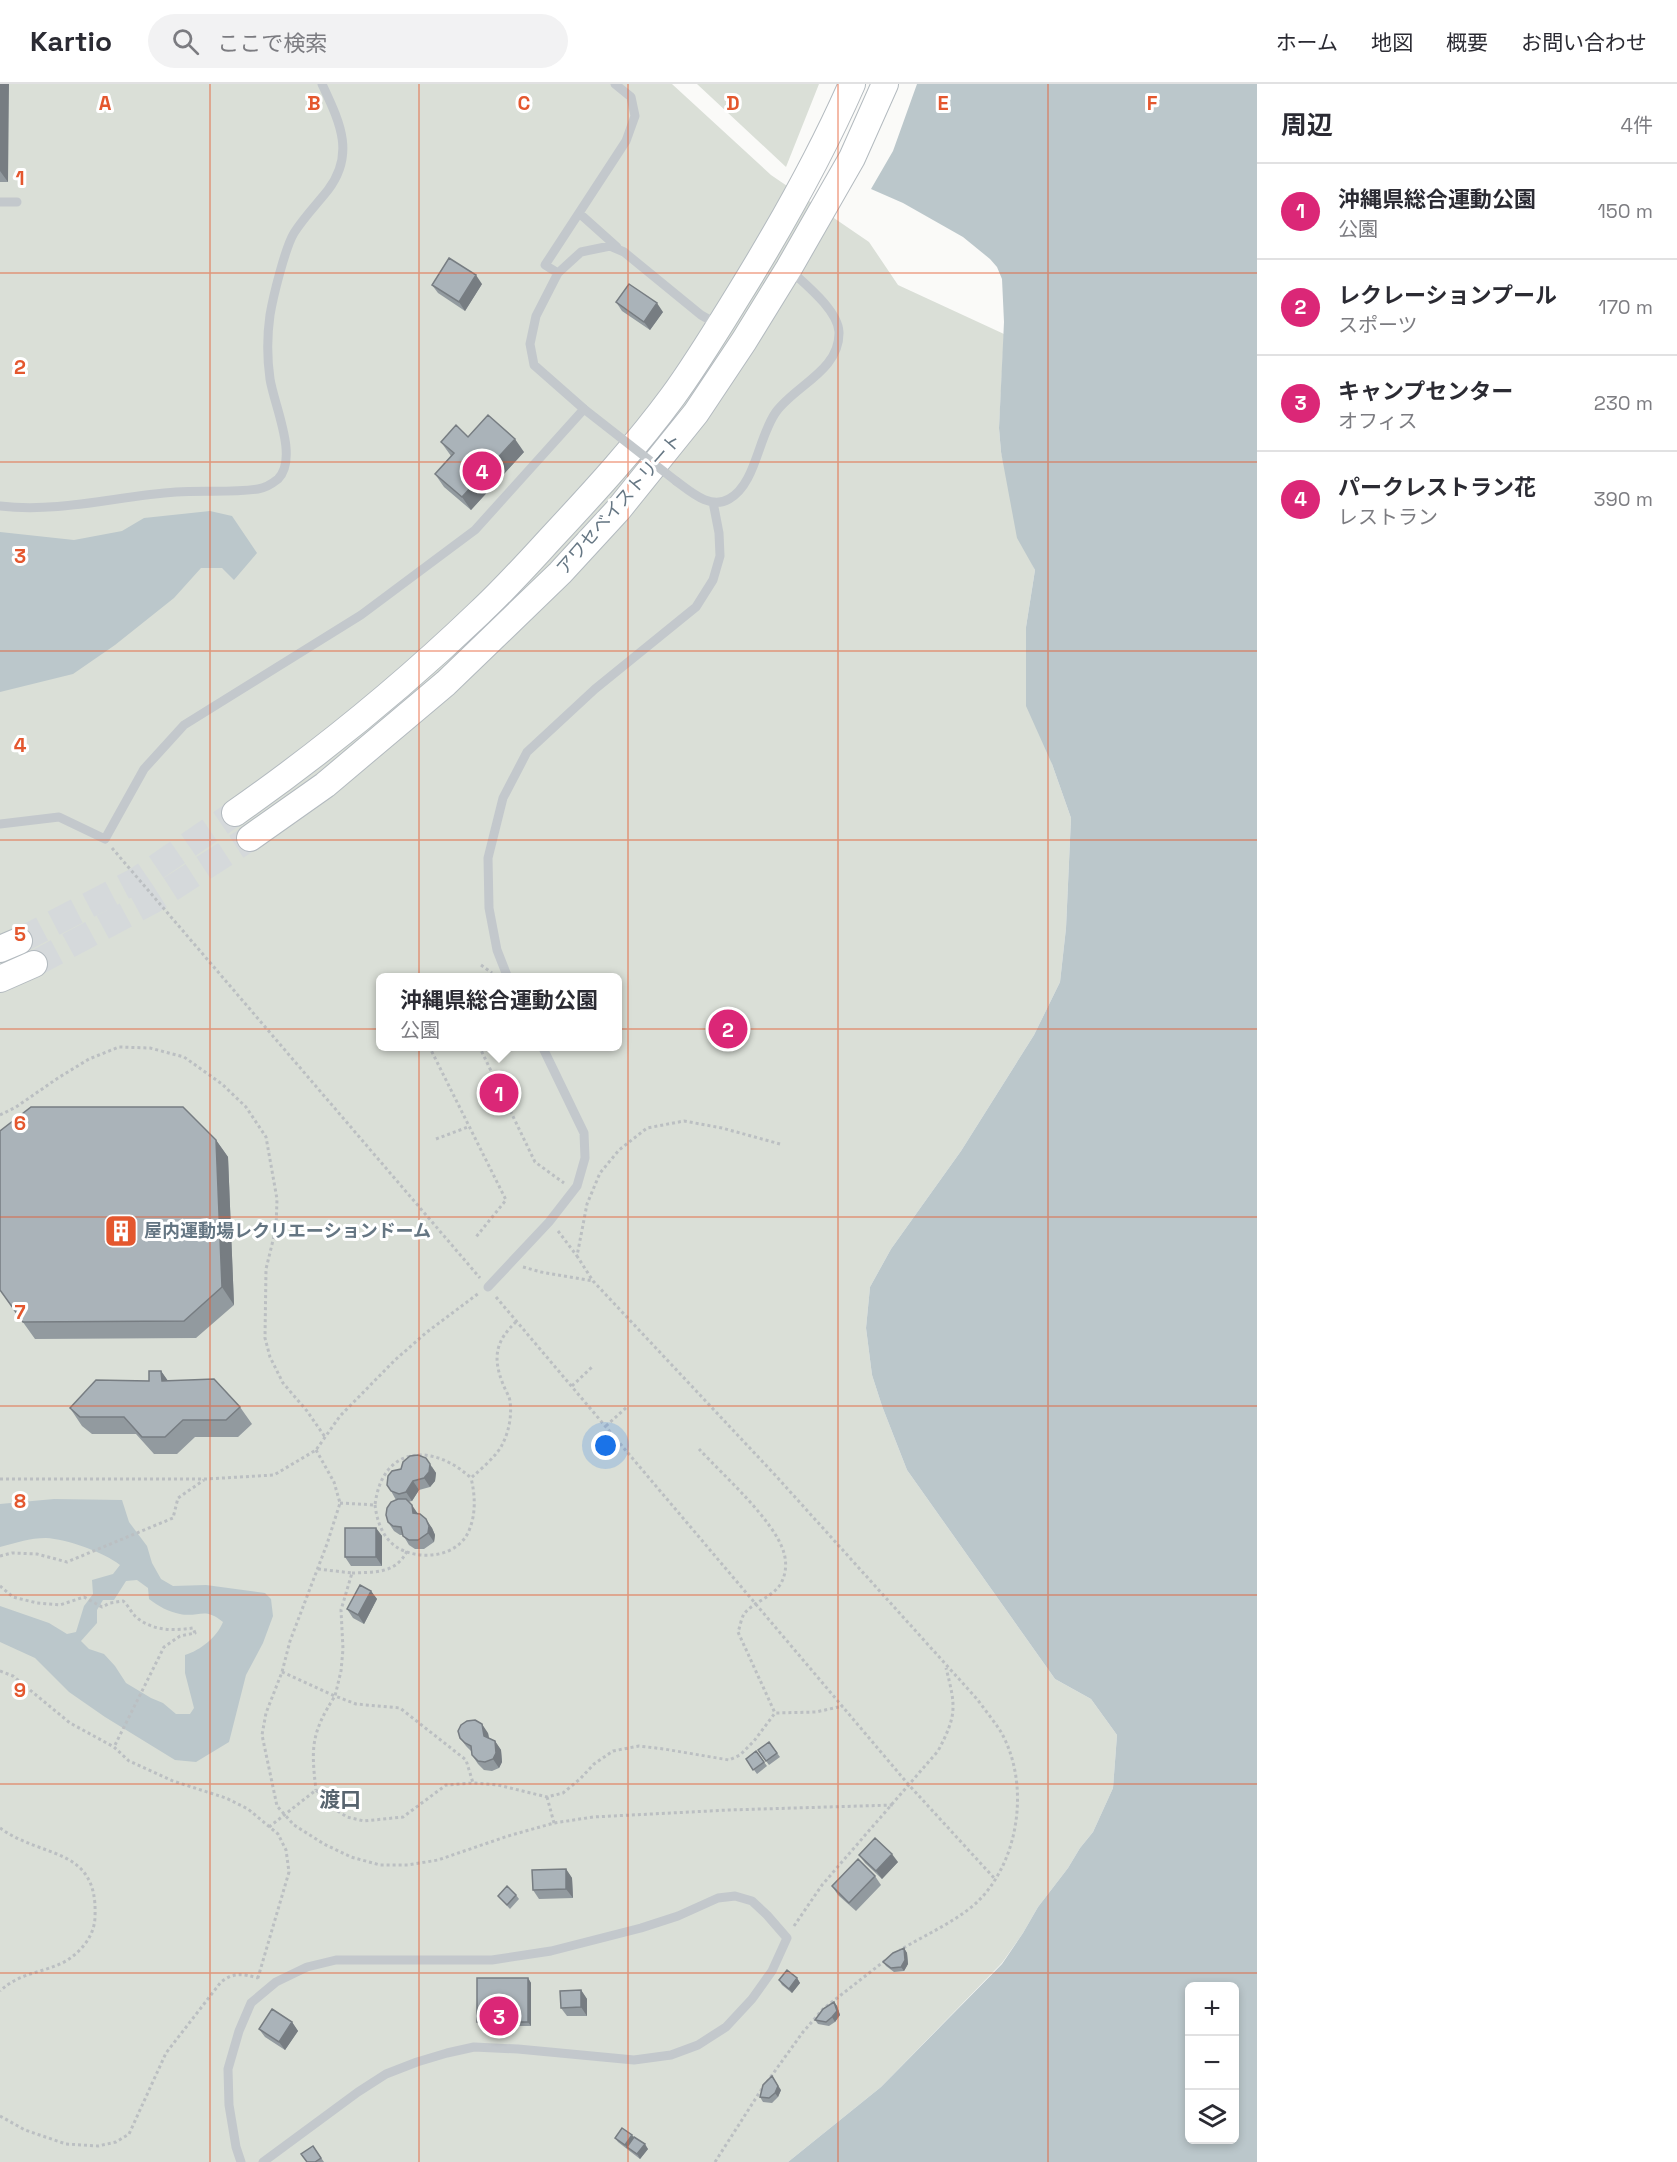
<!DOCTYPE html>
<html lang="ja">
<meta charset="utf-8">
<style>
:root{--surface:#fff;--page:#f2f2f3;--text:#2b2b33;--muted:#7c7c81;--line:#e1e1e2;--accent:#db2777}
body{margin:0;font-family:"Space Grotesk","Noto Sans JP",sans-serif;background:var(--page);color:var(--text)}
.controls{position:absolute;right:18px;bottom:18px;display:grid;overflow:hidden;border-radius:9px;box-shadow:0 3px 9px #0003}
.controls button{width:54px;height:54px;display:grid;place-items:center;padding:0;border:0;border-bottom:2px solid var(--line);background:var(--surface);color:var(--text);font:30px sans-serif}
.you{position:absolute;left:606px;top:1362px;width:21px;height:21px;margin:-15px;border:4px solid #fff;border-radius:50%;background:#1a73e8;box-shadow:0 0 0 9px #1a73e833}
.badge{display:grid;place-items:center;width:39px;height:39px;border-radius:50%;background:var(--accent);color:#fff;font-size:20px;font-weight:700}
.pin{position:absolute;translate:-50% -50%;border:3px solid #fff;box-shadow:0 2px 6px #0006}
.popup{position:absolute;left:376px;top:889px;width:246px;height:78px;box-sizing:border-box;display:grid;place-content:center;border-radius:9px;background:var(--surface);filter:drop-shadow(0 2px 4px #0005);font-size:20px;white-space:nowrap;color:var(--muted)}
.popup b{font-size:22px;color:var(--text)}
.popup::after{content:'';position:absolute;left:50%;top:100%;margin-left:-12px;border:12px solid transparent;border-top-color:var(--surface)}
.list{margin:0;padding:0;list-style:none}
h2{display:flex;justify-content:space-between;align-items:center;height:78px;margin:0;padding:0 24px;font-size:26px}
h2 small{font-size:20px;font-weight:400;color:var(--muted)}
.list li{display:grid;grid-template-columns:39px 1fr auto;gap:18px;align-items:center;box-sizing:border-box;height:96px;padding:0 24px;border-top:2px solid var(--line)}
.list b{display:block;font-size:22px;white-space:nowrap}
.list p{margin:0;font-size:20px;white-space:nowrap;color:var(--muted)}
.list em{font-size:20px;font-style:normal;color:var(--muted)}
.icon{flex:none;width:33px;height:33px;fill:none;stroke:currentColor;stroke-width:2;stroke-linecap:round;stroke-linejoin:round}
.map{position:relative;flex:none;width:1257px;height:2078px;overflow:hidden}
header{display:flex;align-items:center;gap:36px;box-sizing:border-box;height:84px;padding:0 30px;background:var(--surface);border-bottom:2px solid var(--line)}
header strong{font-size:28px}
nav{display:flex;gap:33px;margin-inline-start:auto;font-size:21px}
.search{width:420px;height:54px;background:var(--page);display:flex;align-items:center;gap:15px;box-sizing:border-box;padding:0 21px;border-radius:33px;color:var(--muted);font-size:22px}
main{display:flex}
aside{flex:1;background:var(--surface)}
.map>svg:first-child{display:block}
</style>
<header>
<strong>Kartio</strong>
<div class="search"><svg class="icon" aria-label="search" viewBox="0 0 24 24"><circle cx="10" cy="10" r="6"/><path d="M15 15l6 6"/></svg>ここで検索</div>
<nav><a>ホーム</a><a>地図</a><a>概要</a><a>お問い合わせ</a></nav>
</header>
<main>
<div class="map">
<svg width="1257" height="2078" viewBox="0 0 1257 2078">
<rect width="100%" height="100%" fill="#fafaf8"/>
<path fill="#dadfd7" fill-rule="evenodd" d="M0,0H672L771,91L869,158L898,201L1004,250L999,344L1001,368L1027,469L1035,486L1026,543L1052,680L1071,734L1066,844L1060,898L1034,951L961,1067L891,1165L870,1203L866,1244L872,1291L882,1322L907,1386L1055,1595L1091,1615L1117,1651L1113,1704L1093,1748L1080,1764L1068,1784L1038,1823L1023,1849L1002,1879L881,2003L788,2078H0ZM380,894H618V962H380Z
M697,0H819L786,83Z"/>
<path fill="#bbc7cb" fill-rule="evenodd" d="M917,0H1257V2078H788L881,2003L1002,1880L1023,1849L1038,1823L1068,1784L1080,1764L1093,1748L1113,1704L1117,1651L1091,1615L1055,1595L907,1386L882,1322L872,1291L866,1244L870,1203L891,1165L961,1067L1034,951L1060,898L1066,844L1071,734L1052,680L1026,622V543L1035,486L1017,454L1001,368L999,344L1004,238L1002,195L997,183L990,175L963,153L903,119L871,105L893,67ZM1234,1902V2056H1190V1902Z
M210,427L232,432L257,469L234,496L222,484H201L174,514L115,561L73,590L0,608V448L74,456L122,447L144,434Z
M54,1415L122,1416L129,1438L147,1462L152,1479L161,1495L173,1502L206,1501L265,1509L271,1515L273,1532L263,1559L246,1591L229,1658L196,1678L175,1676L105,1633L69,1608L35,1574L0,1558V1522L49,1539L67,1550L76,1548L84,1522L93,1510L92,1496L113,1490L120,1481C104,1468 66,1455 46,1454C30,1454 15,1459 0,1463V1420ZM137,1496L148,1504L149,1515C158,1522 169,1528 180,1530C199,1534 204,1522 223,1538C217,1553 201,1566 185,1571V1589L194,1624L190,1630H176L163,1619L151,1614L126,1599L115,1582L104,1570L89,1565L81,1557L97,1539V1526L103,1516H114L126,1497Z"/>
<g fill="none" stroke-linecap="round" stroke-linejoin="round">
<path stroke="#d5d9db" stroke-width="26" stroke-dasharray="26 13" stroke-linecap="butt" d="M19,857L137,796L235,729
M34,880L152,817L250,754"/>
<g stroke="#b3babf" stroke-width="28">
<path id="secondary" d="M235,729C322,668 403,602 479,529C505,505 529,478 553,452C595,407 637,361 673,312C697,279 718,244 739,210C781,142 820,73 852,0
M250,754L325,701L446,599L560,489L618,426L696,329L744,257L789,184L852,74L885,0
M0,865L19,857
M0,895L34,880"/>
</g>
<path stroke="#bbbfc2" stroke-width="3" stroke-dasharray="3 3" stroke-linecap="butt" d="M112,764L480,1194
M481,881L492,889
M429,962L506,1116L476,1153
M479,962L535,1078L564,1099
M0,1031L16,1023L58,994L89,975L119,963L150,964L184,973L222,1000L246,1023L266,1053L277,1115L276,1144L266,1185L265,1254L270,1273L283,1299L307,1327L325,1353
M436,1055L468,1043
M780,1060L722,1044L684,1037L647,1044L619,1066L600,1089L587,1120L577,1172L593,1197L776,1392L977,1615C985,1626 994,1637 1001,1648C1031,1701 1019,1781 974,1821C951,1840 925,1851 900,1866
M558,1147L577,1172
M523,1183L541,1188L593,1197
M496,1213L908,1700L995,1795
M572,1302L592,1283
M606,1342L628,1322
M699,1365C723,1391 775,1437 784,1469C787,1480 786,1491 780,1501C771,1514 753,1518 744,1530C741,1535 740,1543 738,1548L775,1629
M316,1366L334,1398L340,1419L327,1460L290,1557L282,1588L266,1629L262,1651L277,1722L294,1741L324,1760L351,1773L380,1781H408L438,1776L508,1752L554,1739L593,1733L729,1726L893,1721
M0,1395H206L274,1391L316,1366L340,1332L395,1276L427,1248L479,1209
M340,1419L375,1421C382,1362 432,1358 471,1394C482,1384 497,1372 503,1359C509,1347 512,1331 510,1317C509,1311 505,1306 503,1300C492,1273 496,1256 517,1237
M375,1421C377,1437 382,1452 395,1462C418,1478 460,1474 470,1444C476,1428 475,1410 471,1394
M0,1472L12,1469L37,1470L67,1478L173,1434L178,1414L204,1396
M318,1485L352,1489L341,1526L343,1565L341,1587L335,1612L356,1620L400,1624L466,1676L473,1699
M352,1489C374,1488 396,1490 407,1467
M0,1502L13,1513L37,1519L60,1521L84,1513L102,1523L110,1519L123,1517C128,1521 131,1528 135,1532C151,1547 173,1547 193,1544L195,1549L180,1552L164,1563L114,1663
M0,1587L13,1592L70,1639L114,1663L129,1677L173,1697L226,1714L248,1725L278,1750L286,1766L289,1788L257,1897
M282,1588L335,1612C311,1649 311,1664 316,1706
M547,1713L554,1739
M269,1743L316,1706L333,1724L347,1733L364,1737L403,1733L446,1701L473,1699L498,1701L547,1713L563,1709L580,1695L594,1680L613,1667L639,1662L664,1665L729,1676L740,1671L754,1657L775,1629L816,1628L843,1622
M0,1744C42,1775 98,1762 95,1832C95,1851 82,1867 66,1877C44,1889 20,1888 0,1907
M794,1842L822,1801L938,1667C957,1631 956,1623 946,1584
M767,1998L803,1948L823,1925L887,1875
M0,2032L25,2046L66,2060L98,2062L116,2058L129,2050L166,1969L221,1898C234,1888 243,1890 258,1894
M715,2078L763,2003"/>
<path stroke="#c3c8cc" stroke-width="9" d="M0,118H17
M579,129L617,163
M558,189L545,181L626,57L635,32L631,13L615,0
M676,397C690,407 710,426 729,415C756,400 758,353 776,328C796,301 840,286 839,248C838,226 805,200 789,185
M0,422C60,429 117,412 176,408C203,406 231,409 258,405C265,404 273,399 278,395C299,374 274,321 270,295C267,274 267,252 270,231C273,213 285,164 294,149C304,133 317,120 328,106C356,69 339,37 322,0
M0,740L59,733L105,755L144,685L184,641L361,531L475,446L584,325L534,281L530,260L536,232L558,189L581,168L610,162L624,168L701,231L717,240
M508,894L497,866L489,824L488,774L503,714L527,668L595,605L696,523L713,496L720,472L719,449L713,418
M488,1203L549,1138L577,1102L585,1074L584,1049L542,962
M241,2078L236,2063L229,2021L228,1985L239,1947L251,1919L276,1898L307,1883L336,1876H492L551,1867L641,1844L678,1832L718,1814L735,1812L752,1817L767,1831L787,1854L772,1887L752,1915L726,1943L698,1961L671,1971L634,1976L518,1965L474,1963L447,1969L417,1978L386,1990L358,2008L263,2078"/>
<use href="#secondary" stroke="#fff" stroke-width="26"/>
<path stroke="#c3c8cc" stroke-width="9" d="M584,325L676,397"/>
</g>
<path fill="#929a9f" d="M0,0L8,98H0Z
M482,200L465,227L438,209L432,201Z
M616,218L663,228L650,246L622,227Z
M468,353L524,368L471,426L444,403L435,390L451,372L441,358Z
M216,1056L228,1073L234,1221L196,1254L35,1255L0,1206Z
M161,1287L168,1297L240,1323L252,1340L238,1353H195L177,1370H154L136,1350H92L82,1342L70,1324L149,1297Z
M432,1383L436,1389L435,1397L430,1403L419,1406L412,1417L408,1418L418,1430L432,1444L435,1451L434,1458L424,1465H415L409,1461L403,1451H400L394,1447L388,1438L396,1416L391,1407Z
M376,1444L382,1452V1482H351L345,1473Z
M371,1507L377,1515L364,1540L353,1534L347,1525Z
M488,1649L489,1654L495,1657L501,1666L502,1678L499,1684L492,1687L484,1686L478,1680L472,1671V1668L466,1662L460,1654Z
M769,1658L780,1673L769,1681L758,1666Z
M756,1667L767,1682L757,1690L746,1675Z
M859,1771L898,1778L882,1795L865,1779Z
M566,1785L572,1794L573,1814L539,1815L533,1806Z
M875,1792L881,1801L856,1827L838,1811L832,1802Z
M516,1811L519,1815L510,1825L498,1812Z
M904,1864L907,1869L908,1880L904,1887L894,1888L886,1882L883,1878Z
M528,1894L531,1899V1942H480L477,1938Z
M797,1894L800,1899L792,1909L782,1901L779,1896Z
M581,1906L587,1915V1932H567L561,1924Z
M834,1918L837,1922L840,1931L835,1938L829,1942L818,1940L815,1936Z
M292,1938L298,1947L285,1966L265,1953L259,1945Z
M781,2006L778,2013L772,2019L763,2018L760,2013Z
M615,2054H634L648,2065L640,2075L618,2058Z
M313,2062L324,2078H307Z"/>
<path fill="#777d82" d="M0,0H9L8,98L0,87Z
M476,191L482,200L465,227L459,218Z
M657,219L663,228L650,246L644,238Z
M515,355L524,368L471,426L462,413Z
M216,1056L228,1073L234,1221L222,1203Z
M161,1287L173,1304L162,1297Z
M426,1374L436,1389L435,1397L430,1403L424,1394Z
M413,1397L419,1406L412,1417L406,1408Z
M412,1421L418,1430L413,1429Z
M426,1435L432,1444L435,1451L434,1458L428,1449Z
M376,1444L382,1452V1482L376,1473Z
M371,1507L377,1515L364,1540L358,1531Z
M482,1640L488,1649L490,1660L484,1652Z
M495,1657L501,1666L502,1678L499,1684L493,1675Z
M892,1770L898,1778L882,1795L876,1787Z
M566,1785L572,1794L573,1814L566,1805Z
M904,1864L907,1869L908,1880L904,1887L901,1883Z
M528,1894L531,1899V1942L528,1938Z
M797,1894L800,1899L792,1909L789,1905Z
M581,1906L587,1915V1932L581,1923Z
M834,1918L837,1922L840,1931L835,1938L832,1933Z
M292,1938L298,1947L285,1966L279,1958Z
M772,1992L781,2006L778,2013L775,2009Z
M632,2051L635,2055L627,2063L628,2065L625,2061Z
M645,2060L648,2065L640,2075L637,2070Z"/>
<path fill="#aab3b9" stroke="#777d82" stroke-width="1.5" d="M449,174L476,191L459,218L432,201Z
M629,200L657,219L644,238L616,218Z
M488,331L515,355L462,413L435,390L454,369L441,358L456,341L468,353Z
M31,1023H183L216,1056L222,1203L184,1237L23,1238L0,1206V1047Z
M149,1287H161L162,1297L214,1295L240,1323L226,1336H183L165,1353H142L124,1333H80L70,1324L96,1296L149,1297Z
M418,1371L426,1374L430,1380L429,1388L424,1394L413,1397L406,1408L399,1410L391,1407L387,1401L388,1392L392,1387L401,1385L403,1378L410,1372Z
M398,1415H406L412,1421L413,1429L420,1430L426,1435L429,1442L428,1449L418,1456H409L403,1452L401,1443L393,1442L388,1438L386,1431L387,1424L391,1418Z
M345,1444H376V1473H345Z
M360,1501L371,1507L358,1531L347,1525Z
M475,1636L482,1640L484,1652L495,1657L496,1669L493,1675L485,1678L478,1677L472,1671L471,1662L465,1659L460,1654L458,1647L461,1641L467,1637Z
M769,1658L777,1669L766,1677L758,1666Z
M756,1667L764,1678L753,1686L746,1675Z
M875,1754L892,1770L876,1787L859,1771Z
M858,1775L875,1792L849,1819L832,1802Z
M566,1785V1805L533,1806L532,1786Z
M507,1802L516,1811L507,1821L498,1812Z
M904,1864L905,1876L901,1883L891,1884L883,1878L893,1869Z
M787,1886L797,1894L789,1905L779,1896Z
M477,1894H528V1938H477Z
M581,1906V1923L561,1924L560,1907Z
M834,1918L837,1927L832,1933L826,1938L815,1936L823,1925Z
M272,1925L292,1938L279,1958L259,1945Z
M772,1992L778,2002L775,2009L769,2014L760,2013L763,2001Z
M622,2044L632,2051L625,2061L615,2054Z
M634,2053L645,2060L637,2070L627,2063Z
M313,2062L321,2074L315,2078H307L301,2070Z"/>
<path fill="none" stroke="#e4572e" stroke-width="1.5" stroke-opacity="0.55" d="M210,0V2078M419,0V2078M628,0V2078M838,0V2078M1048,0V2078M0,189H1257M0,378H1257M0,567H1257M0,756H1257M0,945H1257M0,1133H1257M0,1322H1257M0,1511H1257M0,1700H1257M0,1889H1257"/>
<defs>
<g id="building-square" transform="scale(1.725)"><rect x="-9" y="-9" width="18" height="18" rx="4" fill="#e4572e" stroke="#fff"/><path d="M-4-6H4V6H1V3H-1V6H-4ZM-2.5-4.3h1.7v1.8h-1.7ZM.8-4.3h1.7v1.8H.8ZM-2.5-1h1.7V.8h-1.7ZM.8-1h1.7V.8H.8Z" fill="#fff"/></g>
</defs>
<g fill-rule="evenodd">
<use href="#building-square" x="121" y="1147"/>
</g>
<g text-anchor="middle" stroke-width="6" stroke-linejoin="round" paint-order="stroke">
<g font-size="18" fill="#657683" stroke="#fff">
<text transform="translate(619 420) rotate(-49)" y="6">アワセベイストリート</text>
</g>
<g font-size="18" font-weight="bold" fill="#657683" stroke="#fff" text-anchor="start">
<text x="144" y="1153">屋内運動場レクリエーションドーム</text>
</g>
<g font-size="21" font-weight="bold" fill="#57646e" stroke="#fff">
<text x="340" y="1723">渡口</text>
</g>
</g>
<g font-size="20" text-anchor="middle" font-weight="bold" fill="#e4572e" stroke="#fff" stroke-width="6" stroke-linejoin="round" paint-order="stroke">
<text x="105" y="26">A</text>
<text x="314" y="26">B</text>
<text x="524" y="26">C</text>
<text x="733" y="26">D</text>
<text x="943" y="26">E</text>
<text x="1152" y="26">F</text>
<text x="20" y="101">1</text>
<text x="20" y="290">2</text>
<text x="20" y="479">3</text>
<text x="20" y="668">4</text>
<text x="20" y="857">5</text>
<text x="20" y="1046">6</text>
<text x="20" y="1235">7</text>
<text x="20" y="1424">8</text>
<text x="20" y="1613">9</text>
</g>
</svg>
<div class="controls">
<button>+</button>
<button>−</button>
<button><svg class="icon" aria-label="layers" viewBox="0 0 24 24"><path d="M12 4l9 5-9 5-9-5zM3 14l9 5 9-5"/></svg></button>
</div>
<div class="you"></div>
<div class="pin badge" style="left:499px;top:1009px">1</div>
<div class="popup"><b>沖縄県総合運動公園</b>公園</div>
<div class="pin badge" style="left:728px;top:945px">2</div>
<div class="pin badge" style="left:499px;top:1932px">3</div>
<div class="pin badge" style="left:482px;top:387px">4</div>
</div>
<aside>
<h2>周辺<small>4件</small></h2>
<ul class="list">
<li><span class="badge">1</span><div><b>沖縄県総合運動公園</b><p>公園</p></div><em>150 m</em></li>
<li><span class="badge">2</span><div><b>レクレーションプール</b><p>スポーツ</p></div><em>170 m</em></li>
<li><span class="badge">3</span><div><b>キャンプセンター</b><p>オフィス</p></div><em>230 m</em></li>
<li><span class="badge">4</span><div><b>パークレストラン花</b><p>レストラン</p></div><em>390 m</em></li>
</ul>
</aside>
</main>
